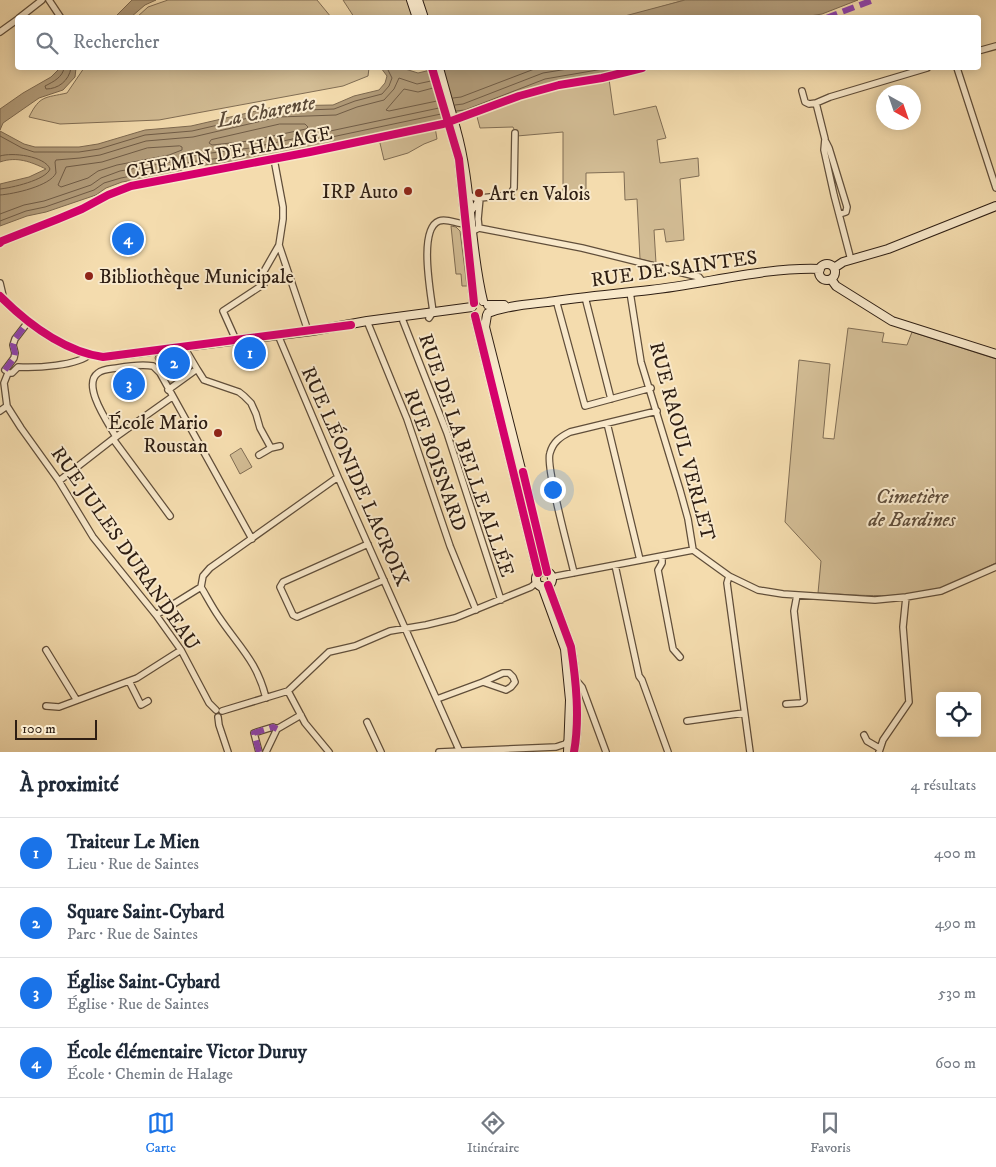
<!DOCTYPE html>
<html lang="fr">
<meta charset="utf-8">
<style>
:root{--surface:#fff;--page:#f6f6f7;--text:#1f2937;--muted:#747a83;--line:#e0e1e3;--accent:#1a73e8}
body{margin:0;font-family:"IM FELL DW Pica",serif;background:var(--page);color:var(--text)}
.controls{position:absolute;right:15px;bottom:15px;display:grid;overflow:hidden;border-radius:5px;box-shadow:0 2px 12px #0003}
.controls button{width:45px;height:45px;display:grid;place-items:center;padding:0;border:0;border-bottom:1px solid var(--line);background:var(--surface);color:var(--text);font:25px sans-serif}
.compass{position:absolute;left:876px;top:85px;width:45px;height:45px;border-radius:50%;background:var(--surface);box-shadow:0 2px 12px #0003;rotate:140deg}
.scale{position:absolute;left:15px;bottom:12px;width:82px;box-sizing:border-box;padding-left:5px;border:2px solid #2e1e13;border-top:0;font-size:14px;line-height:18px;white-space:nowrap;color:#2e1e13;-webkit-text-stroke:4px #f8e8ca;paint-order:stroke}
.you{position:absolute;left:552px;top:489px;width:18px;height:18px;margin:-12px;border:4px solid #fff;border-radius:50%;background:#1a73e8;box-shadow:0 0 0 8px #1a73e833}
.badge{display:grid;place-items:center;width:32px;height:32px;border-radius:50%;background:var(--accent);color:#fff;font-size:16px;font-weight:700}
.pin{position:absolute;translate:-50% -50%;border:2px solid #fff;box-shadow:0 1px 5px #0006}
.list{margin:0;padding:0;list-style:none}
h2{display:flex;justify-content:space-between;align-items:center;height:65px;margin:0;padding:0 20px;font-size:21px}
h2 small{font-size:16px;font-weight:400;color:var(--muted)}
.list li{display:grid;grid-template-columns:32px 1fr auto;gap:15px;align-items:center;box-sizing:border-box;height:70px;padding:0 20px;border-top:1px solid var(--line)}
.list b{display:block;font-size:19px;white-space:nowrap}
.list p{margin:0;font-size:16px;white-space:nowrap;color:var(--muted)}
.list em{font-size:16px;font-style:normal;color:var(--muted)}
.icon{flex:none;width:28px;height:28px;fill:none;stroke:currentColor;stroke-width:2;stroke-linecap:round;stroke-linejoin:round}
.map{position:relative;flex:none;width:996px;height:752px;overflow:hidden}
.search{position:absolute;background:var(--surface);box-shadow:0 2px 12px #0003;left:15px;right:15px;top:15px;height:55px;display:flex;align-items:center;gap:12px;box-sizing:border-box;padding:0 18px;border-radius:5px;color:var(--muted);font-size:19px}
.sheet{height:345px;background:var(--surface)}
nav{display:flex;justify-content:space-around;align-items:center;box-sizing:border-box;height:70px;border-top:1px solid var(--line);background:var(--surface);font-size:14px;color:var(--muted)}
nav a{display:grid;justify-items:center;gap:2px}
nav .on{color:var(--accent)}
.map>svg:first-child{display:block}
</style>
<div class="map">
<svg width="996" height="752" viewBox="0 0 996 752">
<rect width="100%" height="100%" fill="#f4dcae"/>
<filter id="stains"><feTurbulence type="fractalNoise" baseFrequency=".004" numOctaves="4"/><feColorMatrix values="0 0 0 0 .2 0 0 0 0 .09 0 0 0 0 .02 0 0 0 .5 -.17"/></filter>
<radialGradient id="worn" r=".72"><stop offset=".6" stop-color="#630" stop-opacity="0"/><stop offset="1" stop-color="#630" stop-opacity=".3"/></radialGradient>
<path fill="#d2bc94" stroke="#806d54" d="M168,0H317L331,17H137L148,7Z
M343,0H685L621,18L354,17Z
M84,68H369L368,76L343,86L159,120L60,124L29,117C40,95 45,98 67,93Z
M609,79L614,115L656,106L666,138L657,140L660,163L698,158L699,176L680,179L684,240L666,242L664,229L654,230L656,263L640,259L637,199L625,200L624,172L586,173V195L563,197V132L517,136L513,127L480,128L476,113L547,89Z
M435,127L437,139L424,144L408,153L384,160L379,139Z
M451,226L456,227L460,231L467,286H462L461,274H456Z
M848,328L884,333L882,342L907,345L912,332L996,359V563C979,571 961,580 944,587C904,600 859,595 818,593L821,561L785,522L799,360L830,364L823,438L834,439Z
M184,351L193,368L172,383H168L155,358L156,355Z
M241,448L252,467L240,474L230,455Z"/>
<path fill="#b19b79" stroke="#7d6950" d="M132,0H156L145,5L131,17H115Z
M685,0H858L822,14L804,17H621Z
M60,68H76L75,77L63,90L39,98L3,123L0,130V109L23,93L51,77Z
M381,68H402L418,73L439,68H624L609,73L546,84L466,115L251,159L190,167L174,173L122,182L106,188L96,195L46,212L27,216L0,226V184L29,177L46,169C31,162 17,156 0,162V131L24,144L35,147H79L98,144L145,130L191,126L278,106L333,105L354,96L379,90L385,83L387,76Z"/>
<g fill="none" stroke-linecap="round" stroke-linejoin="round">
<path stroke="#705c46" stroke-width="1" d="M64,68C63,77 53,82 45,86L46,89C58,89 69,81 71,68
M433,88L418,92L404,89L386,110L389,111L437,101
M453,98L461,97L537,68
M455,105L463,104L543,73L574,68
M456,111L465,110L545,79L609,68
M280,124H305L308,127L306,129L249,141L212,145L209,143L211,140Z
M0,136L22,148L34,152H79L99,149L145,135L192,131L279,111L334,109L355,101L382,94L389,86L392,78L387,68
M180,146L182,147V150L169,155L117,165L98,171L88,178L61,187L58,185L66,167L102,162L147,148Z
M0,156C12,152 45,156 50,169C46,180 11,188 0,189
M0,195C14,194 50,186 56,173L55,162L56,160L80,158L100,155L146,141L193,137L279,117L336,115L357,107L384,100L394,89L399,78L417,84L431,81
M0,214L24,205L44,201L91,185L101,178L120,171L171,162L188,156L250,148L439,108
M0,221L26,211L45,207L94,190L104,183L121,178L172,168L190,162L251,154L441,114"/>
<g stroke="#604e3a" stroke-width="8">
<path id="street" d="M49,0L61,18
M19,18L42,0
M0,32L18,19
M978,51L996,46
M957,68L996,188
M802,91L805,102L809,104L816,103L825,139L824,150L834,195L851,260
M816,103L830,97L927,68
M826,142L829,148L847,207L846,212L840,214
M274,159L283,207V219L279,245L308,331
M469,195L475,198H480L471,212
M479,228L478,219L480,198L510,195L514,188L515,133
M473,231L479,228L582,248L699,277L703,282
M0,243L2,241L58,219L82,209L108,195L131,186C204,173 277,159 351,144C391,135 433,128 472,114
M0,283L4,300
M630,292L641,362L680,490L688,519L693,550L729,576L758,590L783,594L875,600L906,597L941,591L996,567
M585,297L611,399
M556,300L585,406L651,388
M429,318L433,312C431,294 418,229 439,221C447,218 457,224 466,224
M367,321L407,419L450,546L476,610
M403,321L447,433L501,600
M278,335L338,477L460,752
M236,340L223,311L264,284L262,277L263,273L279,245
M197,369L204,380L239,392L244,396L251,403L256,414L260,428L271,448
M5,370L14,358L15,353L13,345L15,339L28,322
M8,373L4,383L7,406L21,428L59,481L93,537L156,615L181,650L209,703L216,710
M8,373H12L18,367C35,368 78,366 90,354
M168,390L197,369L184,347
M0,411L7,406
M607,423L640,560
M116,437C109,424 81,385 98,373C103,369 111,369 117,368C128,366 142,364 153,366L160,373L252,539
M113,439L170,516
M259,455L271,448L280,446
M59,481L113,439L172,397
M368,544L283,582L280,587L293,615L297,617L384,580
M662,556V563L658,570L673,649L680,657
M615,565L639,676L642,680L668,752
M574,573C570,554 545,467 550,453C553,442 560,437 570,432L657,411
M729,576L727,583L750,752
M552,577L693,550
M201,587L203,576L210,568L338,477
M201,587C207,597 212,607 219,617C239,647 257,661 266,698
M156,615L201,587
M46,650L76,699
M576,680L582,687L606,752
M129,681L141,705L148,701
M288,691L305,723L329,752
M437,699L483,682L506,690L511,687L515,682L513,677L509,673H503L483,682
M786,704L801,703L804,701L794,611L797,595
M46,706L59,707L137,678L181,650
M222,711L288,691L329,652L355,646L390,631L426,625L455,618L531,587L537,582
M218,717L219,725L228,752
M687,721L744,713
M367,722L381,752
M864,735L867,741L879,748
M259,752L254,733L273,727L277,729
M266,752L277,729L301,715
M439,752L556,747L565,744L569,740
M879,752L883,740L909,702L903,627L906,597"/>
</g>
<g stroke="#2e1e13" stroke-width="10">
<path id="secondary" d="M411,0L417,18
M418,0L424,18
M456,129C472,185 469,244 483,301
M451,131L459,159L474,303
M819 272a8 8 0 1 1 16 0a8 8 0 1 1-16 0Z
M834,268L843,262L888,249L996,206
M831,279L836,286L892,321L996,354
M0,296C27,323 64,351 103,357L312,331L367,321L472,307
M488,305H504
M488,313C507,306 528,304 548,302C582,297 616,294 650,290C706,284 763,267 820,269
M487,315L485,327L547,572
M475,316L538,573
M536 579a8 8 0 1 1 16 0a8 8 0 1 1-16 0Z
M548,585L571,647C576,681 580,718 574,752
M542,586L565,649L570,700L568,752"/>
</g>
<use href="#street" stroke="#f8e8ca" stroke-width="5.5"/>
<use href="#secondary" stroke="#f8e8ca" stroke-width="8"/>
<g stroke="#2e1e13" stroke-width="10" stroke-linecap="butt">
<path id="secondary-bridge" d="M432,68L451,131
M439,68L456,129"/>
</g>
<use href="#secondary-bridge" stroke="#f8e8ca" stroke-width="8"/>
<path stroke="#8e44ad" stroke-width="6" stroke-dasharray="12 6" stroke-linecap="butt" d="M826,18L873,0
M5,370L14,358L15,353L13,345L15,339L28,322
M259,752L254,733L273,727L277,729"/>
<g stroke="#f8e8ca" stroke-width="11">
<path id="cycleway" d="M432,68L459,159L474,303
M0,243L2,241L58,219L82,209L108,195L131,186L310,152L443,124L519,96L559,85L602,78L642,68
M0,296C27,323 64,351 103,357L351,325
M475,316L538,573
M523,472L547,572
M548,585L571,647C576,681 580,718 574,752"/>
</g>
<use href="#cycleway" stroke="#d6006c" stroke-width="8"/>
</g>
<g fill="#8f2418" stroke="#f8e8ca" stroke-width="2">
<circle cx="408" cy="191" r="5"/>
<circle cx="479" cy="193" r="5"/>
<circle cx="89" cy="276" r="5"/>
<circle cx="218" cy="433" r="5"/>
</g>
<g text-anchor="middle" stroke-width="4" stroke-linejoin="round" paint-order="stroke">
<g font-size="20" fill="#2e1e13" stroke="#f8e8ca">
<text transform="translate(229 152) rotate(-11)" y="7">CHEMIN DE HALAGE</text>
<text transform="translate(674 268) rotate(-8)" y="7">RUE DE SAINTES</text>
<text transform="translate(683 441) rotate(75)" y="7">RUE RAOUL VERLET</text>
<text transform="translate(467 455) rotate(71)" y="7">RUE DE LA BELLE ALLÉE</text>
<text transform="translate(436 460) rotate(70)" y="7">RUE BOISNARD</text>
<text transform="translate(356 476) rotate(66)" y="7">RUE LÉONIDE LACROIX</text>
<text transform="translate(126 548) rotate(55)" y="7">RUE JULES DURANDEAU</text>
</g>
<g font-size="20" fill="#2e1e13" stroke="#f8e8ca" text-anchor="end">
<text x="398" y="198">IRP Auto</text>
<text x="489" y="200" text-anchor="start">Art en Valois</text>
<text x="99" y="283" text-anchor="start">Bibliothèque Municipale</text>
<text x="208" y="429">École Mario<tspan x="208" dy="23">Roustan</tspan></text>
</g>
<g font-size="20" font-style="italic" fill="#5f4d3a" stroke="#f8e8ca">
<text x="912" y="503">Cimetière<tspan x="912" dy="23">de Bardines</tspan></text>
</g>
<g font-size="21" font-style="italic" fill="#5c4a37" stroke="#f8e8ca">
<text transform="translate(266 111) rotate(-11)" y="7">La Charente</text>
</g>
</g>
<rect width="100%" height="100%" filter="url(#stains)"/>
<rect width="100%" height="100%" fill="url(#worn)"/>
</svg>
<div class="controls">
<button><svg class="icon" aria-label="locate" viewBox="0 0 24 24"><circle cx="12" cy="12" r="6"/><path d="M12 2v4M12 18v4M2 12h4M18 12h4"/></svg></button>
</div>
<svg class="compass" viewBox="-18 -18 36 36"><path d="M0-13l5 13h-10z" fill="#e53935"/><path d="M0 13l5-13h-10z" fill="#747a83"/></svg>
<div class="scale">100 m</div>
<div class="you"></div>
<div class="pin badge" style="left:250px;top:353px">1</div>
<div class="pin badge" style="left:174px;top:363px">2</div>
<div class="pin badge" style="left:129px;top:384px">3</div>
<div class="pin badge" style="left:128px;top:239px">4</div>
<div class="search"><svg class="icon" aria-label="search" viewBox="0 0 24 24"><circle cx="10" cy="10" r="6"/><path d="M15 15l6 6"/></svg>Rechercher</div>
</div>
<section class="sheet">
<h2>À proximité<small>4 résultats</small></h2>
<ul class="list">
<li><span class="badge">1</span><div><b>Traiteur Le Mien</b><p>Lieu · Rue de Saintes</p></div><em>400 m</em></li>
<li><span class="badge">2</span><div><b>Square Saint-Cybard</b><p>Parc · Rue de Saintes</p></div><em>490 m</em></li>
<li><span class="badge">3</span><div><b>Église Saint-Cybard</b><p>Église · Rue de Saintes</p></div><em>530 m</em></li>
<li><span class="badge">4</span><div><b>École élémentaire Victor Duruy</b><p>École · Chemin de Halage</p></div><em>600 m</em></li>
</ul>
</section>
<nav>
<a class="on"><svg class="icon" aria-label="map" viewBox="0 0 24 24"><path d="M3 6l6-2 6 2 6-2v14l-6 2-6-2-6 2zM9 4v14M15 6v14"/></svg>Carte</a>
<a><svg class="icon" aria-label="directions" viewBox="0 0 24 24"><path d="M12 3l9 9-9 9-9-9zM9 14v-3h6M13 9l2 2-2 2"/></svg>Itinéraire</a>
<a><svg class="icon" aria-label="saved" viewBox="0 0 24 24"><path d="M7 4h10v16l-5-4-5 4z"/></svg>Favoris</a>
</nav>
